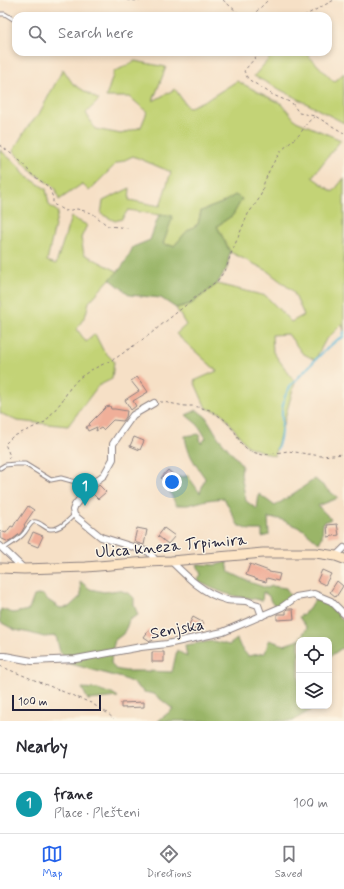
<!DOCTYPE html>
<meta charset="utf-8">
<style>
:root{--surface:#fff;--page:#f2f2f3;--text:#2b2b33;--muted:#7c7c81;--line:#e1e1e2;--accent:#2563eb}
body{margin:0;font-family:Mynerve,sans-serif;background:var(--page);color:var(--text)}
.controls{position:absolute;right:12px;bottom:12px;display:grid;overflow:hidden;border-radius:8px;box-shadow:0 2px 6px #0003}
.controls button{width:36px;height:36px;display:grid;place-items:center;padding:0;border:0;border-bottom:1px solid var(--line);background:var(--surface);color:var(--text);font:20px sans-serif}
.scale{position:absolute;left:12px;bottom:10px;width:89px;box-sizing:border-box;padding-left:4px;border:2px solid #22223b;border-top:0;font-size:11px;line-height:14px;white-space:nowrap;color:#22223b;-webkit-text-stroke:3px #fcf5e5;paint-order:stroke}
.you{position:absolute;left:172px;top:482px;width:14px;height:14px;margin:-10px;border:3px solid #fff;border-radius:50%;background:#1a73e8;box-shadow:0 0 0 6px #1a73e833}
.badge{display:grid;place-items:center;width:26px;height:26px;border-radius:50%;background:var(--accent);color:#fff;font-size:13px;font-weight:700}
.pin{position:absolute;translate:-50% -33px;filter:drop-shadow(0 1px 2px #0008)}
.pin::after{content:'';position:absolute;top:21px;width:14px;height:12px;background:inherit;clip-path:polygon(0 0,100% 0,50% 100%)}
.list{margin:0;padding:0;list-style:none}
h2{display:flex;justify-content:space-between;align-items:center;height:52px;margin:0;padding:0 16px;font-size:17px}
h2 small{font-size:13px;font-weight:400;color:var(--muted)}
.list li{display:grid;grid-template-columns:26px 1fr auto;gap:12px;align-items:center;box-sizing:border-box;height:60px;padding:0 16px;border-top:1px solid var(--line)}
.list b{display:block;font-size:15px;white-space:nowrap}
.list p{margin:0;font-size:13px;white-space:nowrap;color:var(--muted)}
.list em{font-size:13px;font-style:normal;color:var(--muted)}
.icon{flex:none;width:22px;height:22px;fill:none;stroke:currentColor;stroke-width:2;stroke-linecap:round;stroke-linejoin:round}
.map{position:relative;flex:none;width:344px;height:721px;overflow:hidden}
.search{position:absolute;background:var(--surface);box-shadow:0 2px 6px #0003;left:12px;right:12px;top:12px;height:44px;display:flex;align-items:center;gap:10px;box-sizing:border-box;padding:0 14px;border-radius:12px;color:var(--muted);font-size:15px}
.sheet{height:112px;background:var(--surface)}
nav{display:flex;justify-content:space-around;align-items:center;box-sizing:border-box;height:56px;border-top:1px solid var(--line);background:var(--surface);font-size:11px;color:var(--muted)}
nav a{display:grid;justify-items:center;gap:2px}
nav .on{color:var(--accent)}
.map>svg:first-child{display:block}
</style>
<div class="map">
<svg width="344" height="721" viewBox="0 0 344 721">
<rect width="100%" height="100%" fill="#fcf5e5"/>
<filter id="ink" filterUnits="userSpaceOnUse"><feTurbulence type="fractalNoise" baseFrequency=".025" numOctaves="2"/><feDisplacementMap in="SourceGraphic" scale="8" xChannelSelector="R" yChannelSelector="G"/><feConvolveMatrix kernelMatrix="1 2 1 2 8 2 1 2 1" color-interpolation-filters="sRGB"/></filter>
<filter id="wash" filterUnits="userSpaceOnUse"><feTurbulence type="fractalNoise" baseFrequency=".012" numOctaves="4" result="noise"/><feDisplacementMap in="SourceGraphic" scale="16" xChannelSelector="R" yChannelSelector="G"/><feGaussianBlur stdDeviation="0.9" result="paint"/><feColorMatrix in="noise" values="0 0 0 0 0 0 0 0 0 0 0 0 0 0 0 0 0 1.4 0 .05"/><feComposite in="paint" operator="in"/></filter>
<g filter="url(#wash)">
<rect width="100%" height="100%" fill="#f6e0c6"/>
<path fill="#c3d376" stroke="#727a58" d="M275,52H305L334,82L344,73V123L254,76Z
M135,61L166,67L153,101L175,89L188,108L210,98L237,81L282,104L296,121L341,140L312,177L333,192L344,178V331L342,324L325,341L315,360L302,353L288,334L272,335L273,352L295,382L281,432L274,456L247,446L222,413L206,408L194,381L217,371L176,334L186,325L176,308L191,304L217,284L266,296L291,322L304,315L293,291L266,270L230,252L217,226L233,215L235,195L222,203L201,211L198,224L187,231L174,246L163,244L172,216L159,215L128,210L122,219L115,221L101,214L103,201L130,188L129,200L160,206L171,172L133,156L116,164L89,191L82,184L59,200L56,189L33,172L13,151L26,129L39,114L63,69L73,84L99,100L86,113L95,129L121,134L141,127L147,112L130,97H106L114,72Z
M0,150L20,167L25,175L46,189L49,205L58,212L47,261L56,264L71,217L87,225L81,238L84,254L119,272L110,279L89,302L86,314L77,329L86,342L95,334L103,350L114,361L112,379L98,386L68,426L17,421L0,413Z"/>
<path fill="#9ab567" stroke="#5e6c51" d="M235,195L242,199L233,215L217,226L230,252L227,268L217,284L191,304L176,308L161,298L130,295L110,279C122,269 127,260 133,247L150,240L159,215L173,216L163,244L174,246L187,231L198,224L201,211L222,203Z
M197,410L206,417L218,437L242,465L241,475L246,501L257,509L259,494L275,506L315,479L338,498L318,506L331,519L323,523L322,537L319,543L304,530L280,519L268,518L269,535L262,537V530H249L238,525L224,498L207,500L188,505H176L169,490L176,477L188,476L200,493L205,478C195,464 187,453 185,436L199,434L201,443L206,438L198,425L186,415Z
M227,562L229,572L252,583L267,588L272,586L286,588L291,597L278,607L271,602L269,596L263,592L262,601C252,597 241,598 231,595C219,592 208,586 197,581L201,575L197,564L216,565Z
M80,581L90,589L104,592L119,590L130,594L134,598V605L138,615L129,620L127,626L123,634L115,640L112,651L111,663L115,669L125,671H145L172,672L177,650L187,657L185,645L213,641L229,645L237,639L241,648L248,656L265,653L269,640L284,645L299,640L307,628L299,617L308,610L315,600L327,604L344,621V651L342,648L329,657V640H299V706H317L293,721H158L173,709L154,694L144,692L133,683L122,678L71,664L60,652L56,636L44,637L30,633L15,630L0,622V612L1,609L13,613L29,610L34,596L42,594L48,600L60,608L69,607L81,596Z
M82,688L98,689L103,692L112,693L118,697L88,700Z"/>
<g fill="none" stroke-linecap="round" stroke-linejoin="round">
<path stroke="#5cb8da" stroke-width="2" d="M277,449L280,439L282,423V409L285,396L291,385L322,353L337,340L343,337L344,332"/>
</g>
<g id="blocks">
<path fill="#f0af99" d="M137,377L144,386L148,392L133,401L136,406L131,410L125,400L139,391L131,381Z
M110,406L111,409H115L127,411L126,417L123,421L113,420L103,430L101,428L96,431L97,427L88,431L86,427L90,425L89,424L106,407Z
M134,437L144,441L140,450L130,446Z
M168,470L176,477L169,485L161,478Z
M99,485L106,492L98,499L91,492Z
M28,506L34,510L24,525L25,526L21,533L9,542L0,538V531L6,533L11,526L13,527L17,520L18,521Z
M337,524L339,535L328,537L327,525Z
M137,528L147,530L144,545L134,542Z
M164,528L175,536L168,544L158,536Z
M33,532L43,536L38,547L28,543Z
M250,564L269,571V572L280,574L278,581L267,578L266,582L255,579V578L246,575Z
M322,570L331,574L325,585L317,581Z
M337,581L343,586L336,597L330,592Z
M287,609H293L294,619L277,620V614H286V610Z
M193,617L204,623L199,632L193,628L191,632L186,630Z
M149,630L157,635L152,641H150L144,637Z
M152,652H164V662H152Z
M144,702V707L121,708V703Z"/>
</g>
</g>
<g filter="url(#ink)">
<use href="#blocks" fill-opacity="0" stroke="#8c8180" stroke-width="1"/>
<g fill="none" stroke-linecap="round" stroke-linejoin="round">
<g stroke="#8c8180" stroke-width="5">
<path id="service" d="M0,14H5L16,21
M0,468L5,465L15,464H25L51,480L61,478L79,483H93
M3,549C11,544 20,539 25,532C27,529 30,524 33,522C39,520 45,529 50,529C59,530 68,521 74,515"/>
</g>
<g stroke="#8c8180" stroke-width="8">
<path id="minor" d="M154,403L133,415L121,432L113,444V459L104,475L93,483L75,505L73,510L74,515L101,537L149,552L157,562
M0,546L24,569
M336,556L344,548
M171,561C187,577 204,594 227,600C233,601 240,600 246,601C250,602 254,604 258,605L262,616
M0,656H5L32,661L76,659L141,647L167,644L223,632L282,607L296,597L314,594L331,601L344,614"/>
</g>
<g stroke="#8c8180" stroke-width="11">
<path id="secondary" d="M0,568L24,569L86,567L147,562L171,561L263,553H316L336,556L344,559"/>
</g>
<path stroke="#8c8180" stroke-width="1" stroke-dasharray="3 3" stroke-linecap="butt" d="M127,0L139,1L142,0
M223,0L242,16
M252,16L268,0
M304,16L334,0
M260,52L244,71L248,79L273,95L292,103L299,113L315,116L344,133
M0,145L24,164L30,173L49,187L53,198V204L65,211L77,209L92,213L108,226L130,228
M160,402H163L185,406H194L210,410L225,420L235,432L240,442L249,451L263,455L288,451L321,456L344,454
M8,459L10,456L5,444L12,437L45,422L62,401L70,388L79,378L91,370L116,358L149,335L202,292L217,281L226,269L230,256L248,214L259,199L262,192L264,183L269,171L275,160L282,150L300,134L307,123L315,116
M0,666L91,703L107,713L114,719"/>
<use href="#service" stroke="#fff" stroke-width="3"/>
<use href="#minor" stroke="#fff" stroke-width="6"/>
<use href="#secondary" stroke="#fde5c5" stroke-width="9"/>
</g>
</g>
<g text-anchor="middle" stroke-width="3" stroke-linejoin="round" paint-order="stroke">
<g font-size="16" fill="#22223b" stroke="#fcf5e5">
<text transform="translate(171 545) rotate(-5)" y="6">Ulica kneza Trpimira</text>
<text transform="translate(177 628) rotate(-10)" y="6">Senjska</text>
</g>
</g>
</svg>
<div class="controls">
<button><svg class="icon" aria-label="locate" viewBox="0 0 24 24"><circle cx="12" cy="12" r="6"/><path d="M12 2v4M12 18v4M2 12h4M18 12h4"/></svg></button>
<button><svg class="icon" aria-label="layers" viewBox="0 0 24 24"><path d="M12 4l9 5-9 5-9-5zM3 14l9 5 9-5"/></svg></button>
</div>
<div class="scale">100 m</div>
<div class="you"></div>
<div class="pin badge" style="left:85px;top:506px;background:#0f9aa8">1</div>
<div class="search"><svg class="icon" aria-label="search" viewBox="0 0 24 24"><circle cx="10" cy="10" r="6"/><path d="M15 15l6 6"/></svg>Search here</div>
</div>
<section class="sheet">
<h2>Nearby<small></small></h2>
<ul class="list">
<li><span class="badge" style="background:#0f9aa8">1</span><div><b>frane</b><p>Place · Plešteni</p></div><em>100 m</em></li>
</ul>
</section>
<nav>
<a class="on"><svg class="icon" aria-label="map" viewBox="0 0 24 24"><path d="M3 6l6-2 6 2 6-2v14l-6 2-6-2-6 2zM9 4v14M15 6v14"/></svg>Map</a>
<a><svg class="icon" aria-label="directions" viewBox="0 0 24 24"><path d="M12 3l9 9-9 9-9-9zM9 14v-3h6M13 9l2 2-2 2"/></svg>Directions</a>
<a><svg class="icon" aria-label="saved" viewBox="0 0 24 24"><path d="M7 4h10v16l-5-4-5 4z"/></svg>Saved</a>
</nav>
